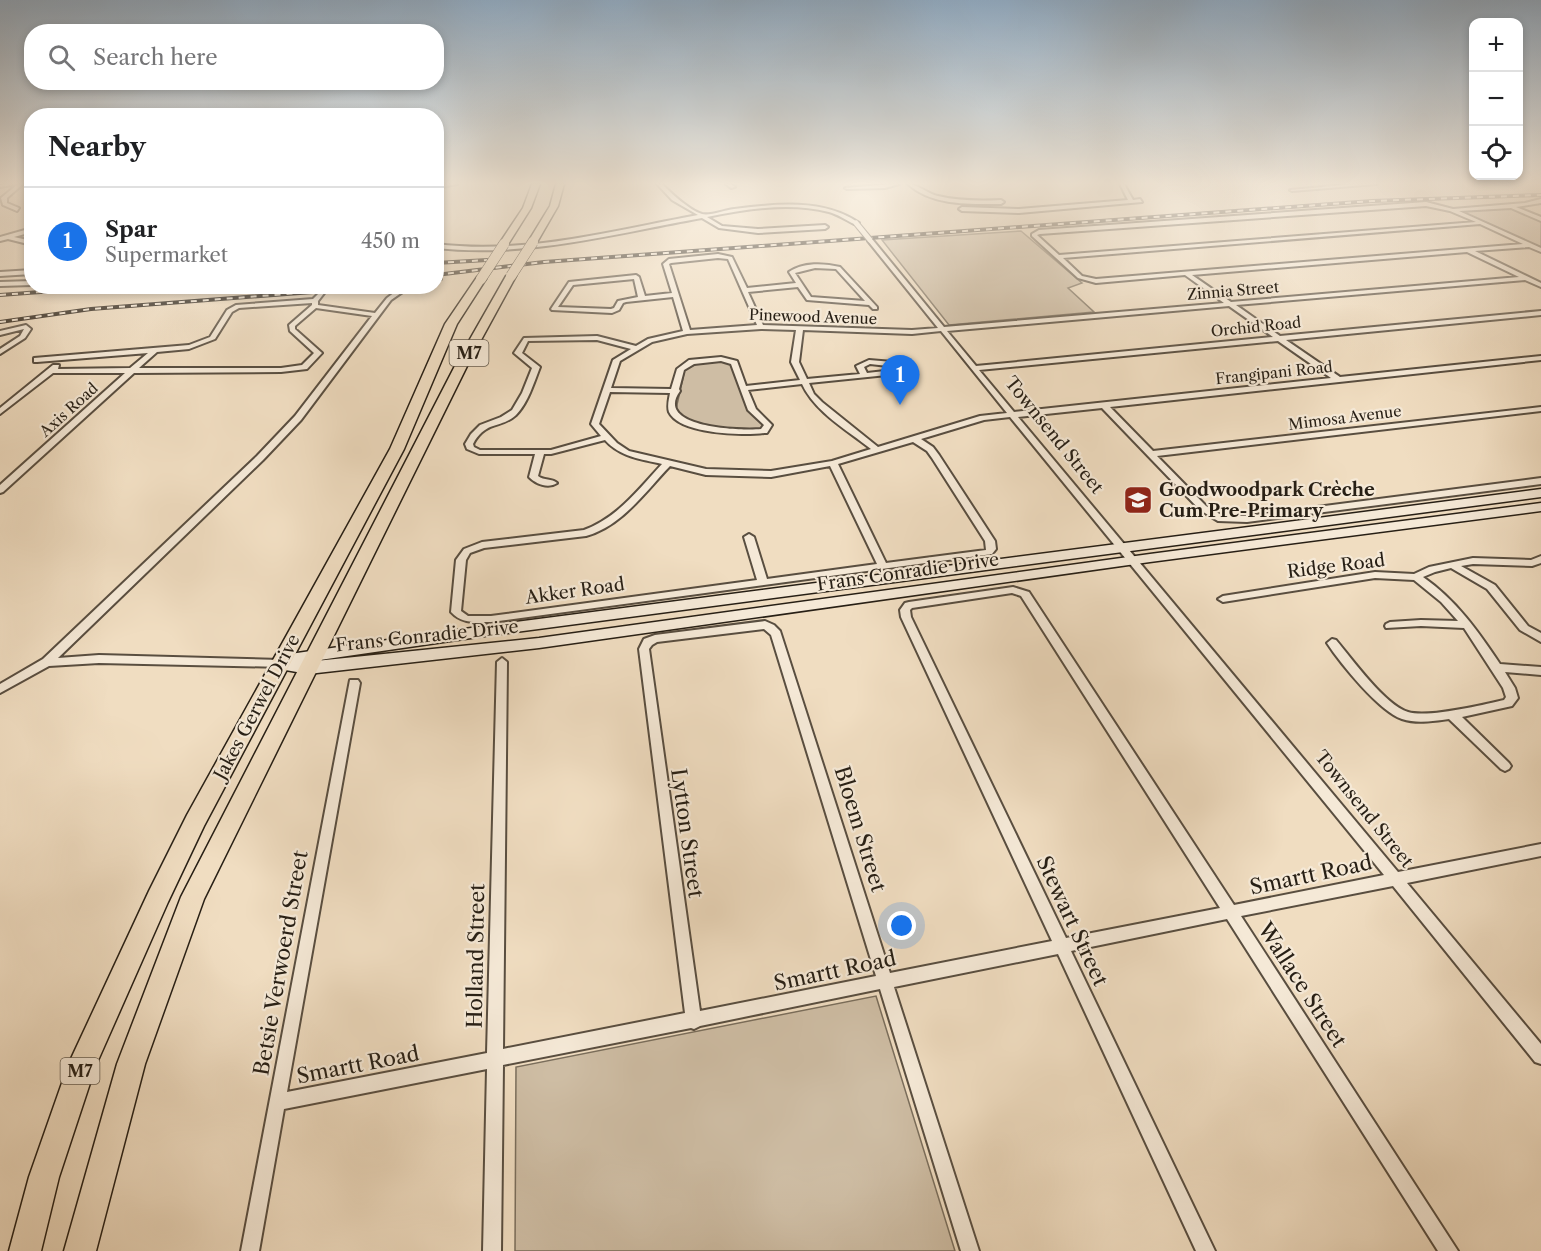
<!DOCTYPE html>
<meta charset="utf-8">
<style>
:root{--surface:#fff;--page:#f6f6f6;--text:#202124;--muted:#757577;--line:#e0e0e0;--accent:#1a73e8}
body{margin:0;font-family:"Libre Caslon Text",serif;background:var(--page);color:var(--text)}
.controls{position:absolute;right:18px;top:18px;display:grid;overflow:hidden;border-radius:12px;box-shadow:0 3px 9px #0003}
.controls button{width:54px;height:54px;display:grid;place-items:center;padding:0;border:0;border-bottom:2px solid var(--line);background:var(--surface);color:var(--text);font:30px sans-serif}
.you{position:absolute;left:902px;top:926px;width:21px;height:21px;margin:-15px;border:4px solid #fff;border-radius:50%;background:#1a73e8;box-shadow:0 0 0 9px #1a73e833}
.badge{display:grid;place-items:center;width:39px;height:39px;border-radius:50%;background:var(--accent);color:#fff;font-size:20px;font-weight:700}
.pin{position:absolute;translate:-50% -50px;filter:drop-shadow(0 2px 3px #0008)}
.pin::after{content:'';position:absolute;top:32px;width:21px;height:18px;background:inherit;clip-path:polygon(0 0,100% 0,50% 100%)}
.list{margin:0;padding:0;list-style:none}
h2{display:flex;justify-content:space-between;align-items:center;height:78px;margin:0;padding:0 24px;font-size:26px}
h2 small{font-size:20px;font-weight:400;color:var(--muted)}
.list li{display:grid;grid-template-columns:39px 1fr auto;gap:18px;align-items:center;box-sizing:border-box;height:108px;padding:0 24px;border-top:2px solid var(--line)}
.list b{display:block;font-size:22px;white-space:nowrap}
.list p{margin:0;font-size:20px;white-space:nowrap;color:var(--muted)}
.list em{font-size:20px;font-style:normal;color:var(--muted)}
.icon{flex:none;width:33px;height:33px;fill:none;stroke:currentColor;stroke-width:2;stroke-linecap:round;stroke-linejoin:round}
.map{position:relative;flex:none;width:1541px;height:1251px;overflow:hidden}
.search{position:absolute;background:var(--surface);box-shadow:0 3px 9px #0003;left:24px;top:24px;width:420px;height:66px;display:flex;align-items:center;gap:15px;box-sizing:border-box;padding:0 21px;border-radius:24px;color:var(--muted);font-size:22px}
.panel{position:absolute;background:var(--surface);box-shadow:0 3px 9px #0003;left:24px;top:108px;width:420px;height:186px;border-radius:24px}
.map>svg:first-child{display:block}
</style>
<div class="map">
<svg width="1541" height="1251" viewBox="0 0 1541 1251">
<rect width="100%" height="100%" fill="#f0ddc1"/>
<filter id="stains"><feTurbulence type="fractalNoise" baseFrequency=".00333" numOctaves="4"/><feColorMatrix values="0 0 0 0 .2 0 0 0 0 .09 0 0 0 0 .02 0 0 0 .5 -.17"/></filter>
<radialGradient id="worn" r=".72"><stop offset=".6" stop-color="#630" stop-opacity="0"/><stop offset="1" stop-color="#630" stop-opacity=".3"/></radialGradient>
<path fill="#cebda4" stroke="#7a6e5c" stroke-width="1.5" d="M1510,208L1541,221V248L1460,212Z
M1021,231L1082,283L1068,288L1094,312L949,325L882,240Z
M725,361L731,363L748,408L765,426L761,430C737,429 690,431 676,409L685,369L699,363Z
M876,996L955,1251H515L516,1067Z"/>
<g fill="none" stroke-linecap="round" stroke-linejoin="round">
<g stroke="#594e40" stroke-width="4">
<path id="minor" d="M12,184V185L0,187V185Z
M18,184H23L7,198V203L19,208L17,211L3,205L1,198Z
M446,184H457L436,188V185Z
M657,184H662C671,193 689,210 702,214C710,216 725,210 734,209C775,204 823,198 859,223L854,224C846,220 837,214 829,212C790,202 746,209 707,217L722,226L758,229L825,225L828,227L825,229L758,233L719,228L702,218C613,234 527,258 436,248V244C526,255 611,231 698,215L672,200Z
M726,184H731L735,187L731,188Z
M892,184H899L885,188L847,189L845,188Z
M908,184C917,184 928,194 938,196C959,201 980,201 1001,200L1004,202L1001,204C970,204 932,206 908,184Z
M1120,184H1124L1133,200L1140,199L1142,202L1019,213L962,211L959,209L962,207L1019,209L1128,200Z
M1355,184H1376L1292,191L1290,190Z
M1541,199V203L1516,207L1541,217V221L1511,208L1459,211L1541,248V252L1529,247L1475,251L1541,283V287L1525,280L1236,305L1280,336L1541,311V315L1286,340L1340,377L1541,356V360L1110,407L1153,451L1541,407V411L1157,456L1206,506L1223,516H1247L1541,478V484L1247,522L1218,521L1200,510L1102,408L1018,417L1398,872L1541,844V856L1407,883L1541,1044V1064L1535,1062L1393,886L1241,916L1458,1251H1438L1227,919L1071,951L1215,1251H1196L1058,954L894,987L979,1251H961L880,989L700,1026L694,1029L691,1028L503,1065L501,1251H483L487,1069L284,1109L259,1251H241L350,680H358L360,683L287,1092L487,1053L497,662L502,658L507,662L503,1049L685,1013L639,649L644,639L655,635L765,621L774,625L780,631L890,973L1052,941L901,617L900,610L905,603L909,602L1013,587L1029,592L1234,905L1384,875L1010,417L984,420L921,439L933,447L939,455L995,541L996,549L992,554L491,622C475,622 462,624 451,612L456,560L464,549L482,542L584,530C617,518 639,489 662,464C641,459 620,457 605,440L551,454H544L538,476C544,481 552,478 557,483C548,489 536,484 529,477L535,454H479L467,449L465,444L471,434L480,425L501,417L512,410L522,393L532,368L514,353L524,338L597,336L636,346L648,339L683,331L673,297L626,302L623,303L619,310L612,313L552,310L551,309L569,282L636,275L639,277L645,296L672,293L663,264L669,259L718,254L732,257L747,288L796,283L789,272C803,262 824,263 840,267L877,307V309H873L869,305L807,300L798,287L748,292L763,325L912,330L938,328L868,241V239H872L944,327L1224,303L1185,275L1096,283L1078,278L1032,236V234L1039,230L1426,202L1453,209L1525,203ZM1426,206L1450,211L1476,222L1059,255L1037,235L1040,234ZM1480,224L1523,244L1096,279L1082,276L1063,258ZM1467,252L1519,277L1231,302L1192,275ZM718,258L728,259L757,325L690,330L669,264L671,263ZM815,268L836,269L865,301L811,297L795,273ZM634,279L638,297L618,301L614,308L611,309L558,307L573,285ZM1229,306L1273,337L976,366L947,331ZM761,329L796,330L791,362L800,380L746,386L737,361L721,357L689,360L677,369L671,389L611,388L620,361L652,342L687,334ZM803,330L912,334L941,331L1007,413L980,416L878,447L822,402L814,394L809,383L887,375L898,368L893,362L869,360L856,366L860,374L807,379L799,362ZM597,340L631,349L613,360L591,424L601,436L551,450H480L474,447L473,444C486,420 501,429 516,415C528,403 534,382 540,367L522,353L528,341ZM1278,341L1331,378L1014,412L979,370ZM721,361L731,364L748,410L764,425L761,429C742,431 653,428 680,391L679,389L684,370L694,364ZM870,364L888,366L890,368L885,371L867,373L864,367ZM802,384C815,412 847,430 871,449L832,461L771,471L706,469L629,451L617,443L599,424L610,392L670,393C669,399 667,406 669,412C679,434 743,436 764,433H767L772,425L756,409L748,390ZM913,442L927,451L932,458L985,541L986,550L886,563L838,464ZM670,466L706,475L771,477L830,466L877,564L767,579L754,537L749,534L744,537L757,580L491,616H468L461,611L466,560L470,553L484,548L586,536C622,526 645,492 670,466ZM1012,593L1021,596L1220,908L1066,938L911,617L910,610L912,608ZM764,629L771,635L876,976L700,1011L649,649L652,645L657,642Z
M32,228V232L14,237L32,241V245L8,239L0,241V237Z
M32,270V274L0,276V272Z
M436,277L440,278L441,279L436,281Z
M32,281V285L0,286V282Z
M403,286H411L391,300L301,420L263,460L58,658L99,655L280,660L285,664L284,667L99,663L49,666L0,693V684L43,659L257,456L295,416L372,316L316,308L295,326V329L322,353L307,369L281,372L134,373L3,492L0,493V485L125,373H53L0,414V408L53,365H59L58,369L130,368L148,353L37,362H34V358L189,345L210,337L227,310L236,305L313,299L322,290L325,292L318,301V305L375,313L387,298ZM312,303V305L289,325L290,331L314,353L302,365L281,368H139L157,352L189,349L215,339L232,312L239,308Z
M26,325L31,329L25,338L0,354V349L20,336L24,329L0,335V331Z
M1541,556V563L1532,566L1473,564L1461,566L1495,585L1528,626L1541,633V642L1520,630L1487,589L1451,568L1435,572L1423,577C1456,600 1478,631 1500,664L1541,667V675L1505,672L1515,688L1518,698L1512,706L1462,717L1509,763L1511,766L1509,769L1505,771L1501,769L1449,719C1434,721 1417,724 1402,719C1380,712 1340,663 1327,643L1332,639L1336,640C1352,659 1385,705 1408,712C1428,718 1483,705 1504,700L1506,697L1503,688L1464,628L1421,626L1386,628L1385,626L1386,624L1390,622L1421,620L1458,621L1441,602L1414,580L1375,578L1223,602L1218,599L1223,596L1375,572L1414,574L1429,567L1473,558L1531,560Z"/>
</g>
<g stroke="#271f15" stroke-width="3">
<path id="secondary" d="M1541,489V497L485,636L306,662L539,638L1150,554L1541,503V511L1150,562L539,648L308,674L274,668L272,664L277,656L283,655L485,626Z"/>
</g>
<g stroke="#271f15" stroke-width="3">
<path id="trunk" d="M532,184H540L531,208L507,246H501L499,244L523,208Z
M556,184H564L558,206L536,244H530L528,242L550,206Z
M511,273L516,276L469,362L204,899L145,1064L96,1251H64L117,1064L181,897L457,362L506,276Z
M481,276L486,279L457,324L404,449L204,826L168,902L96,1065L59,1177L41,1251H9L29,1177L69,1063L149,891L187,815L390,449L445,324L477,277Z"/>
</g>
<use href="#minor" fill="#f5e9d7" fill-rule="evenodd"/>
<use href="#secondary" fill="#f5e9d7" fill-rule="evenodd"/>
<use href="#trunk" fill="#f0ddc1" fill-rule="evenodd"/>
<g stroke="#271f15" stroke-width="4">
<path id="rail" d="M436,263L487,260
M436,275L544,262L1372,201L1541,195
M0,295L122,286
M0,322L91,309L313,292L357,286"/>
</g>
<use href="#rail" stroke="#f5e9d7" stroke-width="2" stroke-dasharray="6" stroke-linecap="butt"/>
<g stroke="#594e40" stroke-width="7" stroke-linecap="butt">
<path id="minor-bridge" d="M856,223L870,240"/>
</g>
<g stroke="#271f15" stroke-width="11" stroke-linecap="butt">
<path id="trunk-bridge" d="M511,276L533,242
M481,279L504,244"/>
</g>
<use href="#minor-bridge" stroke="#f5e9d7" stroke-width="5"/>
<use href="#trunk-bridge" stroke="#f0ddc1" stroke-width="10"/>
</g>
<linearGradient id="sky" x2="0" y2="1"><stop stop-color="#90aac1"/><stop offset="0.51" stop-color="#f8f0e3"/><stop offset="1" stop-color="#f8f0e3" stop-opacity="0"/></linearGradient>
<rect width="1541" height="359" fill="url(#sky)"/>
<defs>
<g id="school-square" transform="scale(1.5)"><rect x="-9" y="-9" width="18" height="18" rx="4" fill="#8f2418" stroke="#f5e9d7"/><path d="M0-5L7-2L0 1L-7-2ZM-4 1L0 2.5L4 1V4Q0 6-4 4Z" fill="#fff"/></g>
</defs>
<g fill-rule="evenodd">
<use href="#school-square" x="1138" y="500"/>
</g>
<g text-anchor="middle" stroke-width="4.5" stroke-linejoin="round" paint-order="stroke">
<g font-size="15" fill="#271f15" stroke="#f5e9d7">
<text transform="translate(1233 291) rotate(-5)" y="5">Zinnia Street</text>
<text transform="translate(813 317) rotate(2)" y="5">Pinewood Avenue</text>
<text transform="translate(1256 327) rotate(-6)" y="5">Orchid Road</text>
<text transform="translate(1274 373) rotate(-6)" y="5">Frangipani Road</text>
<text transform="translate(69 410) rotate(-42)" y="5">Axis Road</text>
<text transform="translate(1345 418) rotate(-7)" y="5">Mimosa Avenue</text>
</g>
<g fill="#f5e9d7" stroke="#655c4f" stroke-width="1.5">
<rect x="449.5" y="340" width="39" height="26" rx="4.5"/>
<rect x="60.5" y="1058" width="39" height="26" rx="4.5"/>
</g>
<g font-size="16" font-weight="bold" fill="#271f15">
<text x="469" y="359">M7</text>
<text x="80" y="1077">M7</text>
</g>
<g font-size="18" fill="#271f15" stroke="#f5e9d7">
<text transform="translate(1054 435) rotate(51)" y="6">Townsend Street</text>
<text transform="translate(1336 566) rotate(-7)" y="6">Ridge Road</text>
<text transform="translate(908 572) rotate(-8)" y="6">Frans Conradie Drive</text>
<text transform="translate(575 591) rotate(-8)" y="6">Akker Road</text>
<text transform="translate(427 636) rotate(-6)" y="6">Frans Conradie Drive</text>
<text transform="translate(257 707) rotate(-62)" y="6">Jakes Gerwel Drive</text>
<text transform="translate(1364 809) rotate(51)" y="6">Townsend Street</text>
</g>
<g font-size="18" font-weight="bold" fill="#271f15" stroke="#f5e9d7" text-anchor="start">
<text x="1159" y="496">Goodwoodpark Crèche<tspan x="1159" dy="21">Cum Pre-Primary</tspan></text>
</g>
<g font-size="21" fill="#271f15" stroke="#f5e9d7">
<text transform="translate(860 829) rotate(73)" y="7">Bloem Street</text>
<text transform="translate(687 833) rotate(82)" y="7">Lytton Street</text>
<text transform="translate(1311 875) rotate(-12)" y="7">Smartt Road</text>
<text transform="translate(1072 921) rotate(65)" y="7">Stewart Street</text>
<text transform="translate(476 956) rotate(-89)" y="7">Holland Street</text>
<text transform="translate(281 963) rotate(-80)" y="7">Betsie Verwoerd Street</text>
<text transform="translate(835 971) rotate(-12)" y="7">Smartt Road</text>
<text transform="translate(1302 985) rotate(57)" y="7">Wallace Street</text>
<text transform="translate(358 1065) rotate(-11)" y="7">Smartt Road</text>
</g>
</g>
<rect width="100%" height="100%" filter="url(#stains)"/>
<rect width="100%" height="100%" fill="url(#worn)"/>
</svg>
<div class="controls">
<button>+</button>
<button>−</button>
<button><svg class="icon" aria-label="locate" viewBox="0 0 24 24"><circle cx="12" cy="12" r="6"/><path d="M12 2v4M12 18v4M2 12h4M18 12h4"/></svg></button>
</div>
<div class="you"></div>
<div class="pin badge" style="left:900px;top:405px">1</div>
<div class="search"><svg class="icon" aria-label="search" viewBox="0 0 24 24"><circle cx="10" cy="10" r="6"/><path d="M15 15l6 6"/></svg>Search here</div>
<section class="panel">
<h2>Nearby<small></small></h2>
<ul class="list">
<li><span class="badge">1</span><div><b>Spar</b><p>Supermarket</p></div><em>450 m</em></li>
</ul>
</section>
</div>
